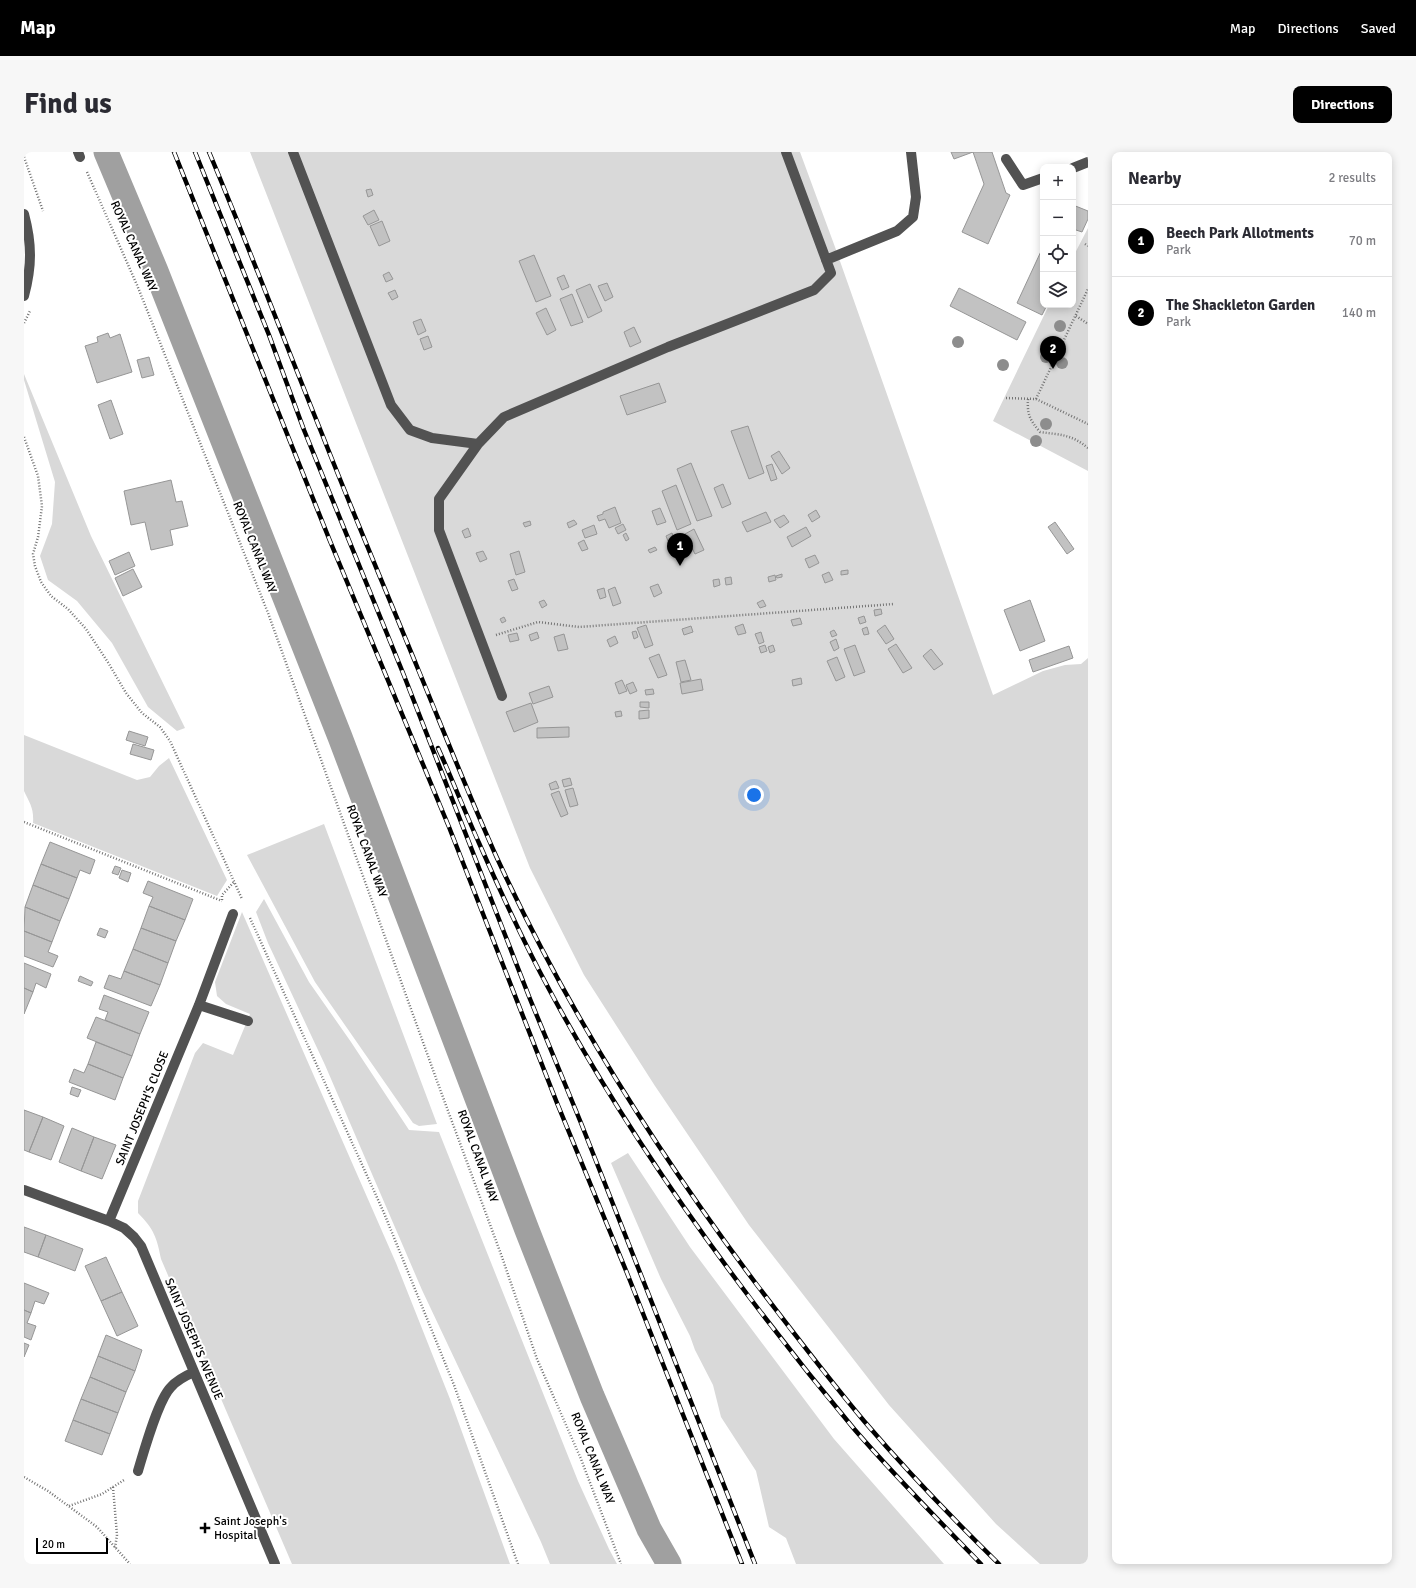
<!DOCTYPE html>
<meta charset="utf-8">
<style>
:root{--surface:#fff;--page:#f7f7f7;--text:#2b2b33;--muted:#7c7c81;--line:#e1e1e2;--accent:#000}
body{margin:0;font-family:Signika,sans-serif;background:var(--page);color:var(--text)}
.controls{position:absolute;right:12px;top:12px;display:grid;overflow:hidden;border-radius:8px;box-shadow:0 2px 10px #0003}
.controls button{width:36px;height:36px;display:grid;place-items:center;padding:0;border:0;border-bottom:1px solid var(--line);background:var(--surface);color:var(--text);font:20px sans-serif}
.scale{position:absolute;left:12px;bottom:10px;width:72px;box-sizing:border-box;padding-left:4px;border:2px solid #000;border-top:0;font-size:11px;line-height:14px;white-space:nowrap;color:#000;-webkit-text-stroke:3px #fff;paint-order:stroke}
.you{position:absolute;left:730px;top:643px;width:14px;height:14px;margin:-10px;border:3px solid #fff;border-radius:50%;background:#1a73e8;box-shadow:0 0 0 6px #1a73e833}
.badge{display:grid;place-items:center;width:26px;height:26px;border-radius:50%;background:var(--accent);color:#fff;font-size:13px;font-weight:700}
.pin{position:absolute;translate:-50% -33px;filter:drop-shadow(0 1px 2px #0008)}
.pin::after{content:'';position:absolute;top:21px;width:14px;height:12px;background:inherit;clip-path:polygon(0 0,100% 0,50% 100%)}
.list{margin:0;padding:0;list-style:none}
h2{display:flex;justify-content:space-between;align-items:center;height:52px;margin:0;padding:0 16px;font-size:17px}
h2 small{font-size:13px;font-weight:400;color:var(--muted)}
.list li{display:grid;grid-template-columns:26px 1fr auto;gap:12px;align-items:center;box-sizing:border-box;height:72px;padding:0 16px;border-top:1px solid var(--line)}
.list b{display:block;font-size:15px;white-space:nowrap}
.list p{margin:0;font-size:13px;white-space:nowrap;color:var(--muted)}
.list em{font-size:13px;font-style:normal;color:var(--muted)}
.icon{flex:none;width:22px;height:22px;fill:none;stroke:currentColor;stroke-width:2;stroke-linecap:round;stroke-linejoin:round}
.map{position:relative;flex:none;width:1064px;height:1412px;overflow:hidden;border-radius:8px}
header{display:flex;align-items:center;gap:24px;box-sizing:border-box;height:56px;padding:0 20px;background:var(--accent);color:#fff}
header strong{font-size:19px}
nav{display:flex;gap:22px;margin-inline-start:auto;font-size:14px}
.intro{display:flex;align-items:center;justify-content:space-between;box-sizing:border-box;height:96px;padding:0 24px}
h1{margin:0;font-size:28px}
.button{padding:10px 18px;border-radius:8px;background:var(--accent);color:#fff;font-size:14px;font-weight:700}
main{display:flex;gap:24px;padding:0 24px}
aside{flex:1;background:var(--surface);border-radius:8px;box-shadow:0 2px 10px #0003}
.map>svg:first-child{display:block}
</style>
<header>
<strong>Map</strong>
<nav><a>Map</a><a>Directions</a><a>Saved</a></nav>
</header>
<div class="intro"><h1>Find us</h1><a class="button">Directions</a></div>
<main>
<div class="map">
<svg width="1064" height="1412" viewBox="0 0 1064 1412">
<rect width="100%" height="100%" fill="#fff"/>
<path fill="#d9d9d9" d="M226,0H776L811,95L969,543L1019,519L1041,513L1057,512L1064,506V1412H1016L972,1372L865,1253L725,1073L631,934L560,823L506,716Z
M1064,76V319L969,269L1025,153H1049V105Z
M0,222L67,384L161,576L153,579L124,555L88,491L53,449L24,428L16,404L28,372L31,330L0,228Z
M0,583L113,628L126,625L135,614L145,606L203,728L193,744L9,671C10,656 6,652 0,639C0,634 0,591 0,583Z
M300,672L413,972L395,974L389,971L291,830L223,703Z
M240,747L285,830L327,890L385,978L415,980L554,1329L585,1397L593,1412H526L517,1390L398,1138L301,913L244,791L232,760Z
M218,760L372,1111L426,1247L486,1412H268L137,1107C133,1086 130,1077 114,1061V1049L171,901L179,891L209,903L226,862L202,852L193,844L191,830Z
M604,1001L666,1095L810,1287L920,1412H772L762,1386L745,1375L732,1319L697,1265L689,1233L671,1198L666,1184L637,1127L587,1011Z"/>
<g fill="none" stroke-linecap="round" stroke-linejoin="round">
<path stroke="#a0a0a0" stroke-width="25" d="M82,0L132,119L316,585L503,1078L568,1244L625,1377L645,1412"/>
</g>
<path fill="#c2c2c2" stroke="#969696" d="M927,0H949L930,7Z
M949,0H968L982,41L986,43L964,92L938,80L960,32Z
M347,37L349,43L344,45L342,38Z
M1049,53L1064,59V67L1058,80L1049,77Z
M350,58L355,68L344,73L339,64Z
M358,69L366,89L355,94L346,74Z
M1019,95V153H1023L1018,163L993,151Z
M510,103L527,144L512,150L495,109Z
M365,120L369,127L362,130L359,123Z
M540,123L545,135L538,138L533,126Z
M583,131L589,145L581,149L574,134Z
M566,132L578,159L564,166L552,138Z
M935,136L1002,170L993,188L926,154Z
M371,138L374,145L368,148L364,141Z
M548,142L559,170L547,174L536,147Z
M522,156L532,178L523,183L512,161Z
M397,167L402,179L394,183L389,170Z
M610,175L617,190L606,195L600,180Z
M84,181L86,186L96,182L108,220L73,231L61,194L74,190L73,185Z
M404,184L408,195L400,198L396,187Z
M125,205L130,223L118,226L113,208Z
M635,231L642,250L603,263L596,244Z
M87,248L99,282L86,287L74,253Z
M724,274L740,321L725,327L707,279Z
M755,299L766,316L758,322L747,304Z
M667,311L688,364L673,369L653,317Z
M748,312L753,327L747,329L742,314Z
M147,328L152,350L158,349L164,374L146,378L149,393L127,398L121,370L107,373L100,339Z
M699,332L707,352L698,356L690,336Z
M652,333L667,372L653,378L638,339Z
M591,355L597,371L585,376L581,367L575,369L573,364L579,362V360Z
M636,356L642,370L633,373L628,359Z
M792,358L796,365L788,370L784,363Z
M742,360L747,370L723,380L718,370Z
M760,363L765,370L756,376L750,368Z
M550,368L553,372L545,376L543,371Z
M506,369L507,373L501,375L499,371Z
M1031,370L1050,397L1043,402L1024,375Z
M599,372L602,378L594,382L591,376Z
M570,373L573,382L561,386L558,378Z
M782,375L787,384L768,395L763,385Z
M444,376L447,384L441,386L438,379Z
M670,377L680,398L671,402L661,382Z
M602,381L605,387L602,389L599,383Z
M648,381L650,386L644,389L642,384Z
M654,385L659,396L651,399L647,389Z
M560,388L564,397L558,399L554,391Z
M631,395L633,398L626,401L624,398Z
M459,399L463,407L456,410L452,401Z
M495,399L501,420L492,423L486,402Z
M105,400L111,414L91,423L85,409Z
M791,403L795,411L785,416L781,407Z
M109,417L118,435L99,444L91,426Z
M824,418V422L817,423V419Z
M805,420L809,428L801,431L798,423Z
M758,422V425L753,426L752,424Z
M751,423L752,428L745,430L744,425Z
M707,425L708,432L702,433L701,426Z
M490,427L494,437L488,439L484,429Z
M695,427L696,433L690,435L689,428Z
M634,432L638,441L630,445L626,435Z
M591,435L597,451L589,454L584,438Z
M580,436L582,445L576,447L573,438Z
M520,448L523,453L518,456L515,450Z
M739,448L742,454L736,456L733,451Z
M1006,448L1021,489L996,499L980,458Z
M857,457L858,462L851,464L850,458Z
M840,464L842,470L836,472L834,466Z
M480,465L482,469L478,471L476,467Z
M776,466L778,472L769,474L767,468Z
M719,472L722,481L714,483L711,475Z
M622,473L629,493L621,496L613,476Z
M861,473L870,487L862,492L853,479Z
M667,474L669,480L660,483L658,477Z
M843,475L845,482L840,483L838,477Z
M810,478L813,483L808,485L806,480Z
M612,479L614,485L610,487L608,480Z
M513,480L515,486L507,489L505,483Z
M737,480L740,490L735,492L731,482Z
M493,481L495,488L486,490L484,483Z
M540,482L544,497L534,499L530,485Z
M591,484L594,491L586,495L583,488Z
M812,487L815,496L810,499L806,490Z
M872,492L888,516L879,521L864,497Z
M741,493L743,499L737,501L735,495Z
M749,493L751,499L746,501L744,495Z
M831,493L841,520L830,524L820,497Z
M1045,494L1049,506L1009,520L1005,508Z
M907,497L919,512L910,518L899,504Z
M635,502L643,523L634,526L625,506Z
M813,505L821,525L812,529L803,509Z
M661,508L667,528L657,530L652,510Z
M777,526L778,532L769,534L768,528Z
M677,527L679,538L658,542L656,531Z
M598,528L603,539L595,542L591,531Z
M609,530L613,539L606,542L602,533Z
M525,534L529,545L509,552L505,541Z
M629,537L630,542L622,543L621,538Z
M616,550H625V556L616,555Z
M507,551L514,570L490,580L482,560Z
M625,558V566L615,567V559Z
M597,559L598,564L592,565L591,560Z
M545,575V585L513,586V576Z
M105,579L124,585L121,594L102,588Z
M109,592L130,598L127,608L106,602Z
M546,626L548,633L540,635L538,628Z
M532,629L535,636L527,638L525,632Z
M549,636L554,653L546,655L541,638Z
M535,639L544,662L537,665L527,642Z
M26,690L71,708L66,722L56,718L53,726L17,712Z
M17,712L53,726L45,747L9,733Z
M91,714L97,716L94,723L88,721Z
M98,718L107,721L104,730L95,726Z
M124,729L169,747L161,768L125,754L129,745L119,741Z
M9,733L45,747L36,769L1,755Z
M125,754L161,768L152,789L117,776Z
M1,755L36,769L28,790L0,779Z
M76,776L84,779L81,786L73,783Z
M117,776L152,789L144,811L109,797Z
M0,779L28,790L24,800L34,804L29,815L0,804Z
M109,797L144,811L136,833L100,819Z
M0,811L27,822L22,836L12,831L9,840L0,836Z
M100,819L136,833L127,854L80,836L85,823L97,827Z
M56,824L69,830L67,834L54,829Z
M0,836L9,840L0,862Z
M80,843L125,860L116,882L81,868L84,860L75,857Z
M72,865L116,882L108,904L63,886Z
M72,890L108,904L99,926L64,912Z
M64,912L99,926L91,948L45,930L50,917L60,921Z
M48,935L57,938L54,945L46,942Z
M0,958L19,965L5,1000L0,998Z
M19,965L40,974L27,1008L5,1000Z
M48,976L70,985L57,1019L35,1010Z
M70,985L92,993L78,1027L57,1019Z
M0,1075L22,1083L14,1105L0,1100Z
M22,1083L59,1097L51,1119L14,1105Z
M82,1105L98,1140L77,1149L61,1114Z
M0,1131L25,1141L20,1152L11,1149L7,1161L0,1158Z
M98,1140L114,1174L93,1184L77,1149Z
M0,1158L7,1161L3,1171L12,1174L7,1188L0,1185Z
M82,1183L118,1198L111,1219L74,1204Z
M0,1191L5,1193L0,1205Z
M74,1204L111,1219L102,1240L66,1225Z
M66,1225L102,1240L94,1261L57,1247Z
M57,1247L94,1261L86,1282L49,1268Z
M49,1268L86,1282L78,1303L41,1289Z"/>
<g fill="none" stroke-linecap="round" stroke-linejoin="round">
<path stroke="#747474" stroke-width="2.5" stroke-dasharray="1 2" stroke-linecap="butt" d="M0,5L19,59
M63,20L113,133L244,461L413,929L478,1105L513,1207L557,1307L597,1412
M1061,92L1064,94
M1052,164L1064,172
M0,171L6,159
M982,246L1012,247L1064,272
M1004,247C1003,263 1006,268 1016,280C1037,283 1047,282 1064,296
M1012,247L1064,137
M0,285L14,324L18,354L14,385L9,402L11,414L17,430L27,444L44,457L62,477L85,512L102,541L118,561L136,575L146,589L218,747
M472,483L514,470L555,475L870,452
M0,670L198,749
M198,748V743L210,730
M226,766L360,1061L430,1233L494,1412
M0,1325L24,1339L73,1375L106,1412
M89,1335L93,1383L91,1396
M45,1354L78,1342L100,1328"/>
<path stroke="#525252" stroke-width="10" d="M54,0L56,5
M269,0L367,253L386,278L408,286L454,292
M982,7L999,33L1019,26
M1049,16L1064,10
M0,62C8,92 8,114 0,144
M802,108L873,79L889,65L892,45L887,0
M478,544L415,378V347L454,292L480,265L644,195L790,138L807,121L762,0
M175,853L224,869
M0,1038L85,1069L100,1076L110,1085L117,1094L251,1412
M85,1069L175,853L209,762
M114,1319C120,1299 134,1248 147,1235C153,1228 161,1224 170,1220"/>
<g stroke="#000" stroke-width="4.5">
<path id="rail" d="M150,0L306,389L425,675L533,951L603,1121L718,1412
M171,0L245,183L280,278L379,521L506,847L557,971L731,1412
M185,0C224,93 260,188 298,282C329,361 362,439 394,517C420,580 445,644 473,706C543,858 633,1000 733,1133C768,1179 803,1225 840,1269C882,1318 928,1366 975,1412
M414,596C428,627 441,660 455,691C477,741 500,791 526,839C584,947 652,1048 726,1146C760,1191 795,1235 831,1278C871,1324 914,1368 957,1412"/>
</g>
<use href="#rail" stroke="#fff" stroke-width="3" stroke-dasharray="9" stroke-linecap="butt"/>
</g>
<g fill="#8d8d8d">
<circle cx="1036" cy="174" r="6"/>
<circle cx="934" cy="190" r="6"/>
<circle cx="1022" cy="205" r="6"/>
<circle cx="1038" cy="211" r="6"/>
<circle cx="979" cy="213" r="6"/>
<circle cx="1022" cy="272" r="6"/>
<circle cx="1012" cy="289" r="6"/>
</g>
<path fill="#000" stroke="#fff" stroke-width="1.5" d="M179 1370h4v4h4v4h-4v4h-4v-4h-4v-4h4z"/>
<g text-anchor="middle" stroke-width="4" stroke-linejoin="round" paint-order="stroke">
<g font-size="12" fill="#000" stroke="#fff">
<text transform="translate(110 94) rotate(66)" y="4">ROYAL CANAL WAY</text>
<text transform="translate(231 395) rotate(68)" y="4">ROYAL CANAL WAY</text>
<text transform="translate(343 699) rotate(70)" y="4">ROYAL CANAL WAY</text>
<text transform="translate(118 956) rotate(-68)" y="4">SAINT JOSEPH'S CLOSE</text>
<text transform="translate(454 1004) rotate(70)" y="4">ROYAL CANAL WAY</text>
<text transform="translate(170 1187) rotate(67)" y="4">SAINT JOSEPH'S AVENUE</text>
<text transform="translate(569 1306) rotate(68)" y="4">ROYAL CANAL WAY</text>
</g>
<g font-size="12" fill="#000" stroke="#fff" text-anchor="start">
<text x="190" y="1373">Saint Joseph's<tspan x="190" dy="14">Hospital</tspan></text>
</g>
</g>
</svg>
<div class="controls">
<button>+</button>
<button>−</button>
<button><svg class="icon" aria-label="locate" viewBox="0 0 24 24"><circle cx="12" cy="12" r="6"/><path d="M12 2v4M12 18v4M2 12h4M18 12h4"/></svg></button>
<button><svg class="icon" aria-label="layers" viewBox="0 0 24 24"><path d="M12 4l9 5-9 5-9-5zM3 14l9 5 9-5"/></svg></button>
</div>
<div class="scale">20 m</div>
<div class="you"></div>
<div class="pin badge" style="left:656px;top:414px">1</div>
<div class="pin badge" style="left:1029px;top:217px">2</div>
</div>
<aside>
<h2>Nearby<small>2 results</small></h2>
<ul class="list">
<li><span class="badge">1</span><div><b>Beech Park Allotments</b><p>Park</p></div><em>70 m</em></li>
<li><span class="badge">2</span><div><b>The Shackleton Garden</b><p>Park</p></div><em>140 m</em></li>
</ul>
</aside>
</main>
